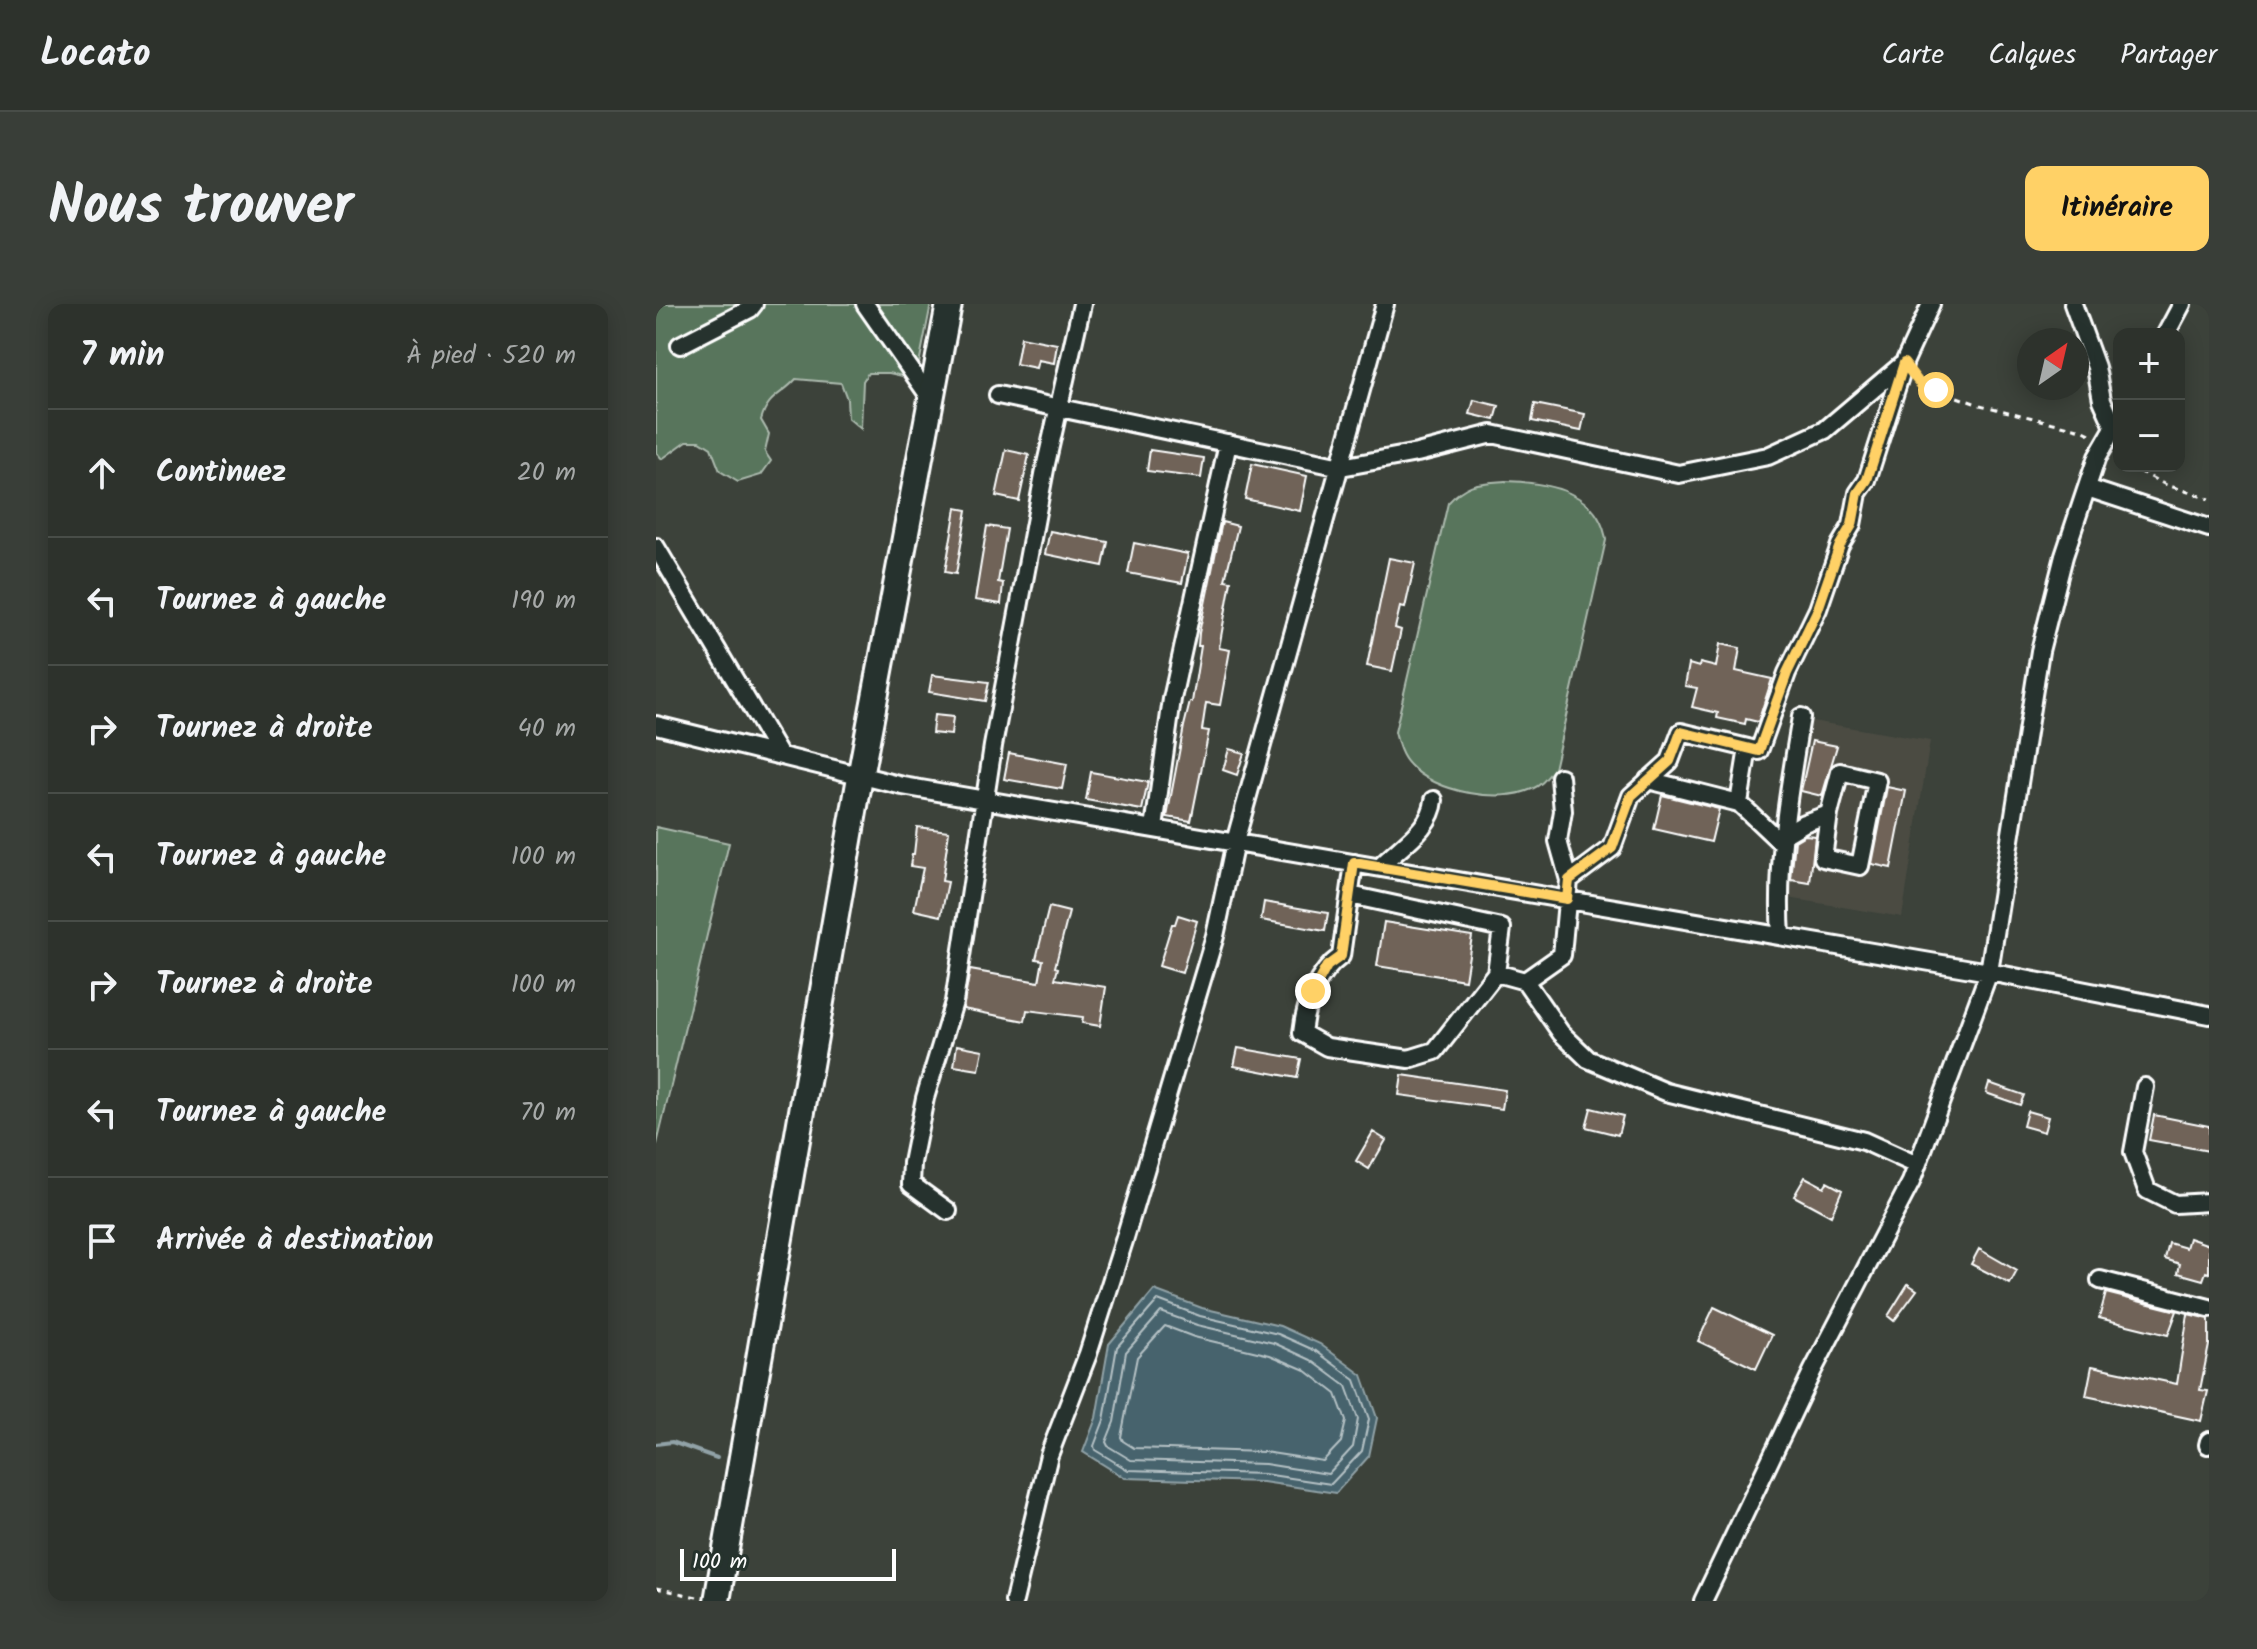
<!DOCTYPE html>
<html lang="fr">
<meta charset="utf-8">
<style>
:root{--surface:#2d322c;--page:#393e38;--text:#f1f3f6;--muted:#a7aaa9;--line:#484d48;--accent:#ffd166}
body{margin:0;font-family:Kalam,sans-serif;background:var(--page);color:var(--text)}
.controls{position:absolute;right:24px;top:24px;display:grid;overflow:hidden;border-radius:16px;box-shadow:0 4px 20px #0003}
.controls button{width:72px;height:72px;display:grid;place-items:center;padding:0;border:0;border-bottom:2px solid var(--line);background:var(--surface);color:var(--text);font:40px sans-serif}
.compass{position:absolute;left:1361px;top:24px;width:72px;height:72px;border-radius:50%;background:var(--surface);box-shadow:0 4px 20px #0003;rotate:34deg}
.scale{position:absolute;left:24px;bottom:20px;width:216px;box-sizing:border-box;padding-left:8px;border:4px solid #fff;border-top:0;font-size:22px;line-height:28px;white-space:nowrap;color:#fff;-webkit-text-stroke:6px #26332d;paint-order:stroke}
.stop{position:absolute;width:24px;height:24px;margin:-18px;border:6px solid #ffd166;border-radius:50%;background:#fff}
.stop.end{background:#ffd166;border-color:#fff;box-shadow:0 2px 8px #0008}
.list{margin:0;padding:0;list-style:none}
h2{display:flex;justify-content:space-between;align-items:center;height:104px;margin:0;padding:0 32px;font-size:34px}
h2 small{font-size:26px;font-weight:400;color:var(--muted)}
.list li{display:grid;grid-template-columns:52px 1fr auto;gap:24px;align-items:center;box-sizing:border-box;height:128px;padding:0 32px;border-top:2px solid var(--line)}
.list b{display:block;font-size:30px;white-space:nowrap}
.list em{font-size:26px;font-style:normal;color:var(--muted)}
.icon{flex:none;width:44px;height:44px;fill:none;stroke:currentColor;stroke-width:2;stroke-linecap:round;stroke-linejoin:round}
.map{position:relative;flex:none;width:1553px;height:1297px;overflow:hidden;border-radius:16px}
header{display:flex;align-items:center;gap:48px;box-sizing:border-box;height:112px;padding:0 40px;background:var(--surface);border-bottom:2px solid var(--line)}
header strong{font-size:38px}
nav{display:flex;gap:44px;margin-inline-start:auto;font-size:28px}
.intro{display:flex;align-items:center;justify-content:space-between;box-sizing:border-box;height:192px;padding:0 48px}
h1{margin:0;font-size:56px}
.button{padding:20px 36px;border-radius:16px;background:var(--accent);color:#111;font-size:28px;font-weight:700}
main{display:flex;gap:48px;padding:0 48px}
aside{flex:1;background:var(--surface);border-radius:16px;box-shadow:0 4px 20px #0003}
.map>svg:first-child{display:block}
</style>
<header>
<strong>Locato</strong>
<nav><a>Carte</a><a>Calques</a><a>Partager</a></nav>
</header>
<div class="intro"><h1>Nous trouver</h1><a class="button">Itinéraire</a></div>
<main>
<aside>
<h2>7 min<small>À pied · 520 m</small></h2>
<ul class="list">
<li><svg class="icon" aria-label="ahead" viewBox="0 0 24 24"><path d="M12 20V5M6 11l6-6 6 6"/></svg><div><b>Continuez</b></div><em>20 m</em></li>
<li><svg class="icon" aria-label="left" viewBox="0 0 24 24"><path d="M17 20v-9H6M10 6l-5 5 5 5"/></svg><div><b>Tournez à gauche</b></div><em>190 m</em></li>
<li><svg class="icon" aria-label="right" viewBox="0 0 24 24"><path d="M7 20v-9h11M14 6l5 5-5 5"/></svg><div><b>Tournez à droite</b></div><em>40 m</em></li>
<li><svg class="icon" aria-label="left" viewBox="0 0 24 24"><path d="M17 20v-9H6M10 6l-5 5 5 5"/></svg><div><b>Tournez à gauche</b></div><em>100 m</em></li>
<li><svg class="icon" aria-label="right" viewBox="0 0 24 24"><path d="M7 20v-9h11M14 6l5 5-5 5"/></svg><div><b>Tournez à droite</b></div><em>100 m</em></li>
<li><svg class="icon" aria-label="left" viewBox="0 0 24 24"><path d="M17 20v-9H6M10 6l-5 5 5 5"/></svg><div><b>Tournez à gauche</b></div><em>70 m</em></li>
<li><svg class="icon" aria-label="arrive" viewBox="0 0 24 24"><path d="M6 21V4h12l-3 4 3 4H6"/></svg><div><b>Arrivée à destination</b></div></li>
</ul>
</aside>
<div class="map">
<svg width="1553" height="1297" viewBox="0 0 1553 1297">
<rect width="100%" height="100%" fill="#3c423a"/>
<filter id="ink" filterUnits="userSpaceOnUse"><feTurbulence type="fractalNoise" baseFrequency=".0125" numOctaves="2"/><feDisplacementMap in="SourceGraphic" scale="16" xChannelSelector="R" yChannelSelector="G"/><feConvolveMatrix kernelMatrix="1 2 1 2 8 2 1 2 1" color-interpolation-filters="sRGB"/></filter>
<g filter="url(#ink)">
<path fill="#4b4c43" d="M1150,416L1274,437L1246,613L1121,592Z"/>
<path fill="#58745c" stroke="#acbaae" stroke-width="2" d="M0,0H275L260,75L233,69H212L207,77L205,125L192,114L191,95L185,79L140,75C125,92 112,91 105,116L113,130L109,148L115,157L105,171L82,178L64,167L55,144L44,137H31L6,155L0,148Z
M849,177C891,178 943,187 950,236L898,465C891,473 886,481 876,485C843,500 779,488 754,461C745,452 742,440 739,428L792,199C811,178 822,179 849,177Z
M0,523L73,539L1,840H0Z"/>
<path fill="#47646d" stroke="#91a2a7" stroke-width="2" d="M498,986L546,1004L624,1022L664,1040L706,1071L721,1114L713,1152L680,1189L607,1178L469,1174L427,1148L440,1114L453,1040Z"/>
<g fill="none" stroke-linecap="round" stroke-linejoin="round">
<path stroke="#b5c1c5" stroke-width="2" d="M502,996L544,1012L622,1030L660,1047L699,1076L713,1115L706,1147L675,1180L608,1170L472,1166L439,1146L438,1142L448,1116L461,1043Z
M505,1008L541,1021L618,1039L655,1056L690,1082L702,1115L697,1143L672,1170L609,1160L475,1156L452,1142L450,1138L458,1118L470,1048Z
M509,1022L538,1033L614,1051L649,1066L680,1090L690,1117L685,1138L667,1157L608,1148L478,1144L467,1137L465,1133L481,1053Z"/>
<path stroke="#91a2a7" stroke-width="4" d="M0,1140L16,1138L61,1154"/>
</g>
<path fill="#6f6458" stroke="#fff" stroke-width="2" d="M365,33L401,40L398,59L382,56L380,64L360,60Z
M818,96L843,102L839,116L814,110Z
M879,100L929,110L925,127L876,117Z
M350,146L373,151L363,197L340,192Z
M494,146L548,154L545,174L491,167Z
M596,160L651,172L644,207L589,195Z
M300,204L311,206L300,270L289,268Z
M566,218L582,222L569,276L575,277L563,344L574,346L564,401L550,399L546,426L553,427L535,517L511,513L528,422L534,398H536L545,342H542L543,329Z
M331,222L351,225L342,278L347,279L345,300L319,296Z
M394,227L452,238L447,262L389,250Z
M478,239L532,250L526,279L472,269Z
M733,254L759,259L749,304L744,303L739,324L745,326L736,367L711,362Z
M1064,340L1084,344L1080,367L1116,375L1102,418L1090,415L1089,420L1061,414L1062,409L1036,403L1041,384L1029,382L1033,360L1043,363L1044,359L1060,363Z
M276,371L333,378L329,397L273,388Z
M278,411L297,413L295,431L276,429Z
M1156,437L1181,442L1166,492L1145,487Z
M573,445L588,449L581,471L567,466Z
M353,449L411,460L406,485L348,475Z
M435,468L492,478L486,506L430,496Z
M1231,483L1250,487L1235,564L1216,560Z
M1006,491L1063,505L1055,538L998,525Z
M261,523L293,527L286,577L292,578L285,612L258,606L267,564L254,562L256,550H258Z
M1149,531L1159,532L1154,579L1135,576L1139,537Z
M608,598L672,609L669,627L605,616Z
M393,603L413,608L399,663L402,664L399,675L450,683L444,722L426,719L427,713L371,706L369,717L307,705L314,666L383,678L387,656L380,655Z
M522,611L541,617L526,669L503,662L516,620H519Z
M728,618L816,632L809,676L721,662Z
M301,741L327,746L323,766L298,762Z
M582,744L645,755L641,774L578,762Z
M746,771L849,786L846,805L743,791Z
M1333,779L1368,791L1364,801L1330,789Z
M935,804L967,812L962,831L930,823Z
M1371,807L1392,813L1388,828L1367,822Z
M1498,811L1553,822V847L1493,836Z
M717,828L730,836L713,865L700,857Z
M1149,873L1168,883L1171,878L1186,886L1175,912L1138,892Z
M1533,934L1553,941V969L1550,968L1547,976L1522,969L1524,960L1509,955L1513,939L1530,944Z
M1323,945L1361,967L1354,980L1315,960Z
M1252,980L1261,986L1238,1017L1232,1012Z
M1450,989L1521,1007L1512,1031L1443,1014Z
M1058,1003L1116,1031L1100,1065L1042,1037Z
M1532,1010L1553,1015V1041L1544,1086L1552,1087L1545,1117L1430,1092L1436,1062L1521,1080Z"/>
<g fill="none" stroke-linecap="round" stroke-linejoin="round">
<g stroke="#fff" stroke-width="22">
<path id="minor" d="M209,0L275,95
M1417,0L1440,63L1446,96L1458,123
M1510,30L1526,0
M24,41L94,5L98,0
M342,91L685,163L761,149L836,130L1023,170L1112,152L1169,126L1248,59L1275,0
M1431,184L1553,224
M0,243L123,450
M0,421L247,482L1333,668L1553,711
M1092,444L1103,447L1131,369L1162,305L1184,241L1196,221L1202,189L1211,176L1248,60
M904,473L907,507L902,537L913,576
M1083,499L1121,535L1148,519L1173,510L1184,468L1221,477L1204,562L1167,554L1173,510
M498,524L516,395L572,139
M724,563C743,543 776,524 778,496
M694,591L846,624L840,669L779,747L753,755L671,743L646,729C649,700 661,669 685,652L698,559
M1125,632C1120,559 1133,485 1145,413
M840,669L869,677L905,729L932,755L1010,788L1208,837L1261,861
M869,677L906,651L913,576L956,544L975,492L1014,457L1025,428L1092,444L1083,499L992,476
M1489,783L1477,848L1491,886L1519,900L1553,898
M292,907L255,880L256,859L269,794L298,698L337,442L390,160L426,0
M1444,976L1553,1004
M1552,1141L1553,1137
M358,1297L393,1151L432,1050L468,937L559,632L579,538L729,0
M1047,1297L1157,1066L1255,878L1333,668L1384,347L1408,252L1441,153L1463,115"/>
</g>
<g stroke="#fff" stroke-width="30">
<path id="highway" d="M61,1297L204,473L293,0"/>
</g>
<path stroke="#fff" stroke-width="3" stroke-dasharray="6 6" stroke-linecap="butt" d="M1259,73L1264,80L1324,101L1426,126L1436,131
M1473,162L1508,180L1553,195
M0,1284L41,1293"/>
<use href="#minor" stroke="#26332d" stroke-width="16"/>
<use href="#highway" stroke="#26332d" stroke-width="24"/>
</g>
</g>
<g fill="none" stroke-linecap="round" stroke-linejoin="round" filter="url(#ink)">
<path stroke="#ffd166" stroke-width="10" d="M657,687L671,662L685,652L698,559L911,595L913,576L956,544L975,492L1014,457L1025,428L1103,447L1131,369L1162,305L1184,241L1196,221L1202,189L1211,176L1248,59L1264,80L1280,86"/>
</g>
</svg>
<div class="controls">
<button>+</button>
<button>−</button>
</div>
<svg class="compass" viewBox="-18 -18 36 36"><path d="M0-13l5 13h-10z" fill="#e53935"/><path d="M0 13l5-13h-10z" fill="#a7aaa9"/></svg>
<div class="scale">100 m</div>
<div class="stop" style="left:1280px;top:86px"></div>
<div class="stop end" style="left:657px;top:687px"></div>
</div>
</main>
